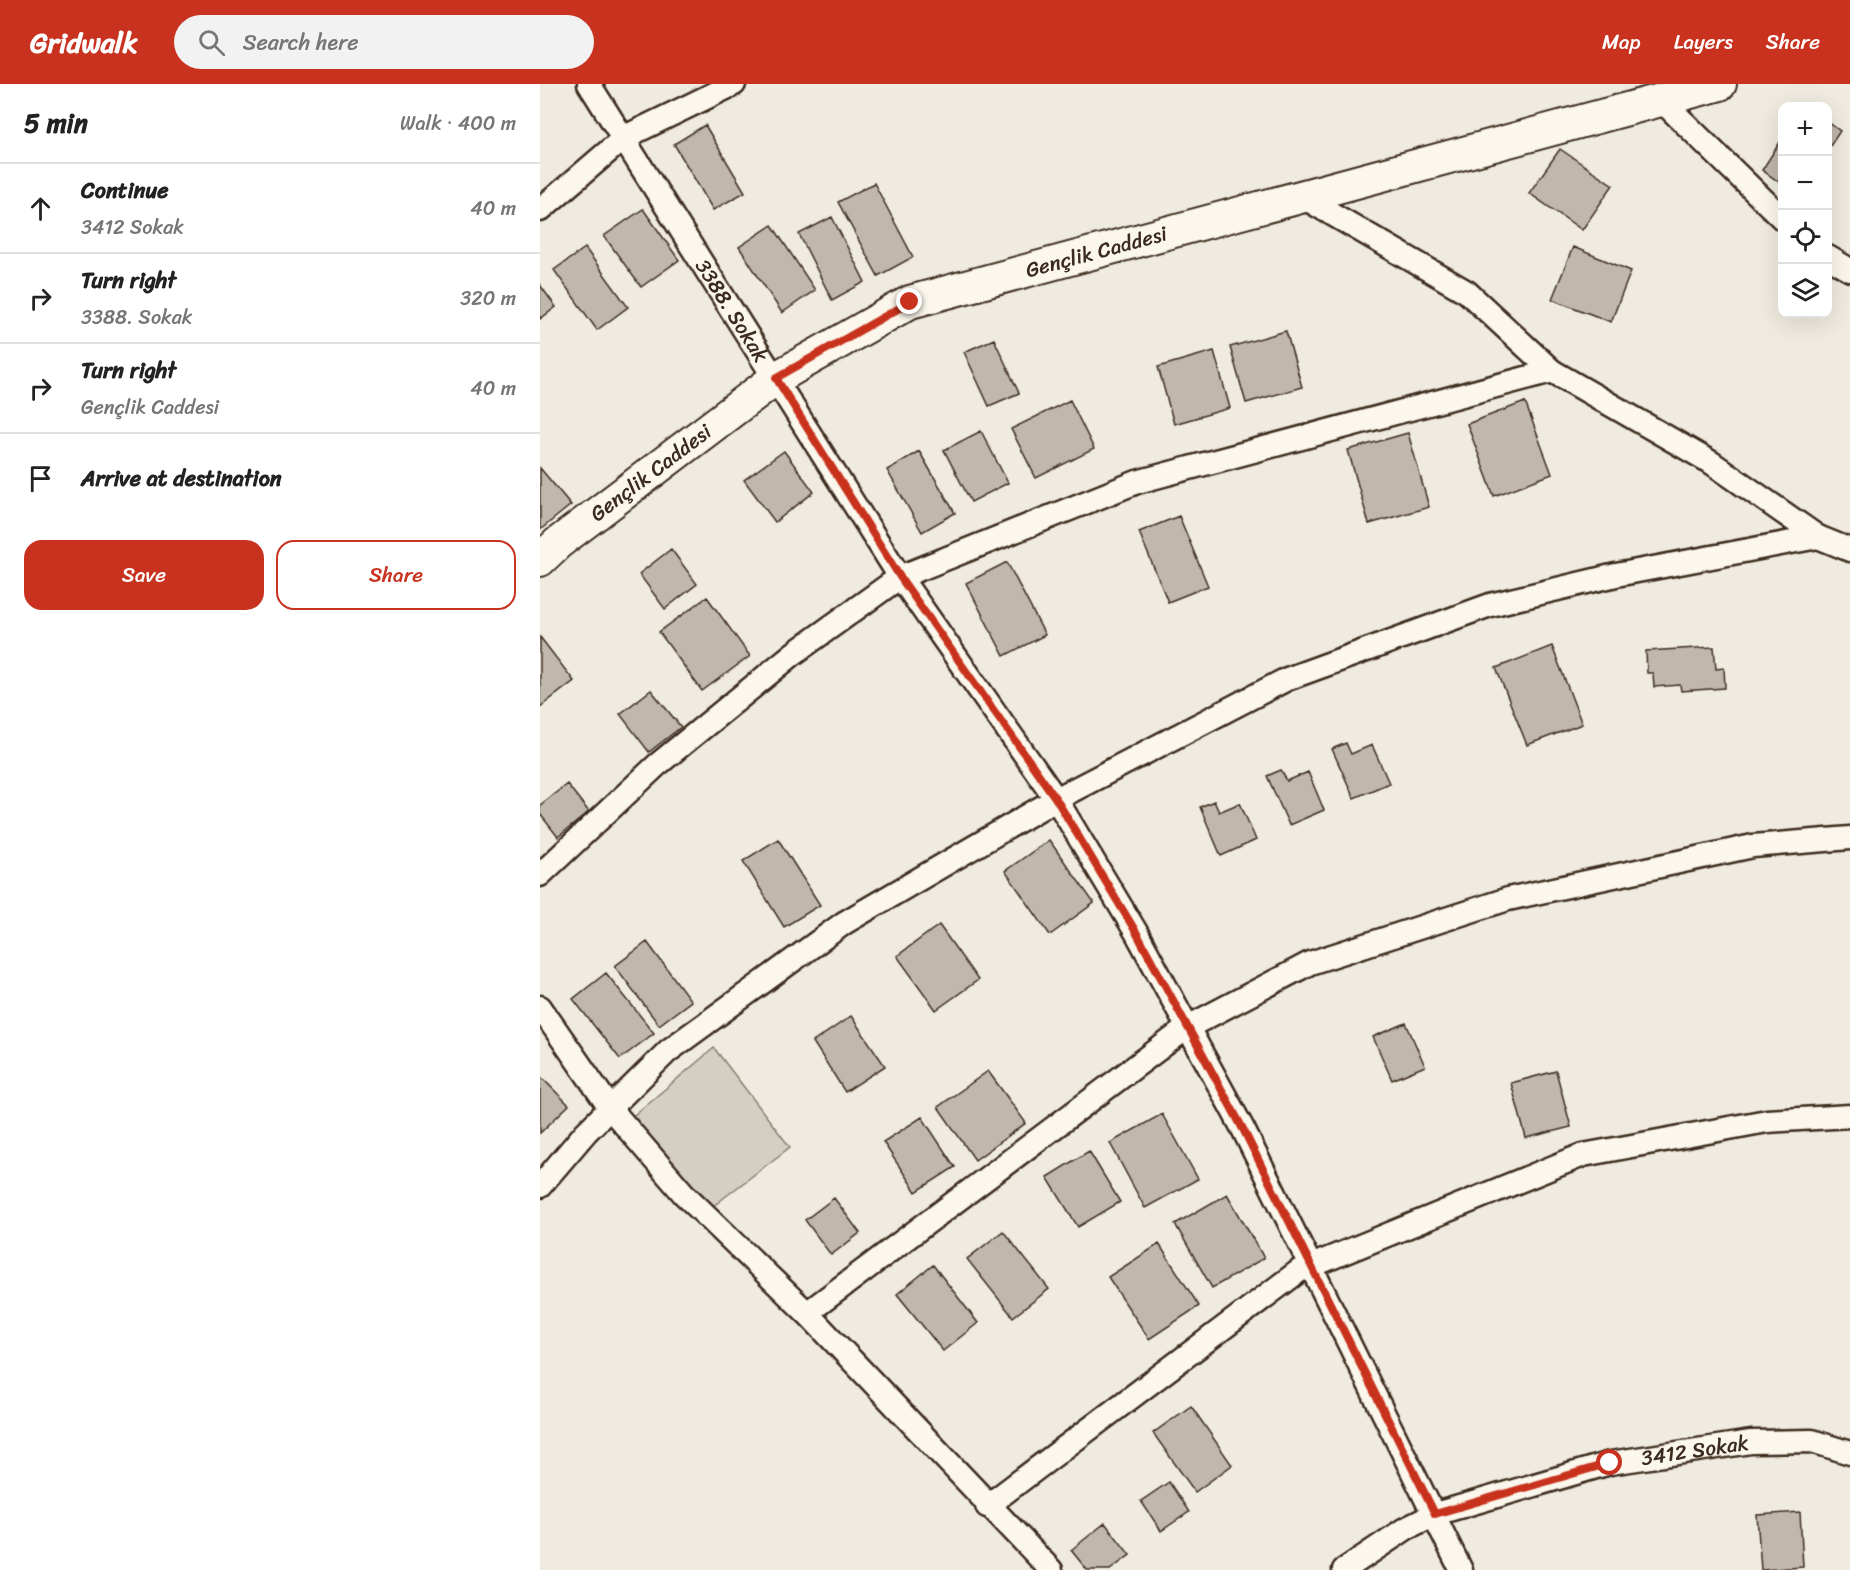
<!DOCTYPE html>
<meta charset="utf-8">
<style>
:root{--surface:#fff;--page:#f2f2f2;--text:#222;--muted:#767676;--line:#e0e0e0;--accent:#c8321e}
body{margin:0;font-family:Sriracha,sans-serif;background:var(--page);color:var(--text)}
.controls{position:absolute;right:18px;top:18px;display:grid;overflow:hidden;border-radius:12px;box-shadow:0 6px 24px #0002}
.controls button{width:54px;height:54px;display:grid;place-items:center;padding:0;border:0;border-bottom:2px solid var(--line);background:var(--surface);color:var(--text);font:30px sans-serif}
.stop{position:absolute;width:18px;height:18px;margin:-14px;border:4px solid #c8321e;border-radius:50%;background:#fff}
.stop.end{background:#c8321e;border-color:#fff;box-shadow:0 2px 6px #0008}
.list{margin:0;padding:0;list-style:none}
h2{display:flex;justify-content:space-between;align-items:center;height:78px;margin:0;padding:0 24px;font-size:26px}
h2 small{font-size:20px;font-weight:400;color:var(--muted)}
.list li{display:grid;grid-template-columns:39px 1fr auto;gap:18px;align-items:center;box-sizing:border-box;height:90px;padding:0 24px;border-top:2px solid var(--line)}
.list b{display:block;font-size:22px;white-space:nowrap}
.list p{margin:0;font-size:20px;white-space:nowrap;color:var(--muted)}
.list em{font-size:20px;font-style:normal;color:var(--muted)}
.actions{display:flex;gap:12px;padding:18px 24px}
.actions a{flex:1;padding:14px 0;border:2px solid var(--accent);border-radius:18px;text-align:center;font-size:21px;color:var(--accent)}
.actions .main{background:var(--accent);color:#fff}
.icon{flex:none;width:33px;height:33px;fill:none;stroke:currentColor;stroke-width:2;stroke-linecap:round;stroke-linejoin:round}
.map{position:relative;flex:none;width:1310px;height:1486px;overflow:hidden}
header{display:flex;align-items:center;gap:36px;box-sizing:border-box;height:84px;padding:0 30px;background:var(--accent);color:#fff}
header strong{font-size:28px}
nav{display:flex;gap:33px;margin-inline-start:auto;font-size:21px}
.search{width:420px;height:54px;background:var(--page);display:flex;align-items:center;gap:15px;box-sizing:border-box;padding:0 21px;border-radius:33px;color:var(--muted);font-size:22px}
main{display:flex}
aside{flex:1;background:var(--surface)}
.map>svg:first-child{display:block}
</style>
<header>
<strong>Gridwalk</strong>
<div class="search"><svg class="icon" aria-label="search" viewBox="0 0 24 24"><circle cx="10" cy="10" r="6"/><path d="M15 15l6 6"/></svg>Search here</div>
<nav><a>Map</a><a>Layers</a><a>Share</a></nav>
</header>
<main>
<aside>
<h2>5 min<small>Walk · 400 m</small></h2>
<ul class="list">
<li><svg class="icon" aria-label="ahead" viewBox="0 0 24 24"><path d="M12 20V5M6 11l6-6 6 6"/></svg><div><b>Continue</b><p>3412 Sokak</p></div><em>40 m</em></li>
<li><svg class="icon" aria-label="right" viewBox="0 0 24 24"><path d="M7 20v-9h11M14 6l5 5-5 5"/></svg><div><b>Turn right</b><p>3388. Sokak</p></div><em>320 m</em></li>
<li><svg class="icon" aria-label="right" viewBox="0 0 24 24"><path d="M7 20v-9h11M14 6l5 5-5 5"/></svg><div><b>Turn right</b><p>Gençlik Caddesi</p></div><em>40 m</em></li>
<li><svg class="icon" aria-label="arrive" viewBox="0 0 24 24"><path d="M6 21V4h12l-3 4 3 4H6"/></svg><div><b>Arrive at destination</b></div></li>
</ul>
<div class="actions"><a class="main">Save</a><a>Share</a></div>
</aside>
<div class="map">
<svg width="1310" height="1486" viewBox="0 0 1310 1486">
<rect width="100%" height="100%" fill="#f0ebe0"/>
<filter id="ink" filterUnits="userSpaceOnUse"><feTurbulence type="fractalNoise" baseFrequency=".0167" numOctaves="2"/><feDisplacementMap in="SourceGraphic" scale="12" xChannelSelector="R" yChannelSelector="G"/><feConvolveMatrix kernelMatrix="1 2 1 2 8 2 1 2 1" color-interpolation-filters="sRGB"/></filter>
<g filter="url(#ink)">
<path fill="#d5cec3" stroke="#887c70" stroke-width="1.5" d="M174,964L250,1063L168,1126L88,1036Z"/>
<path fill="#c0b8ad" stroke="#3b2a1e" stroke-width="1.5" d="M1288,38L1300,47L1288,65Z
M165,41L205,108L173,126L134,60Z
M1242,55V100L1222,86Z
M1020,65L1073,101L1042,146L989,109Z
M334,99L373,173L338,192L298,118Z
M103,125L139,176L101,203L64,152Z
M292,133L325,198L292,216L259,150Z
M232,141L275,206L242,229L199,163Z
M1033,163L1091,187L1071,238L1012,215Z
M45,164L88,223L57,246L14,186Z
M0,201L16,223L0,235Z
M746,247L762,303L706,319L690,263Z
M454,255L479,309L449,322L424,268Z
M674,267L690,324L634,340L618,283Z
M530,316L554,365L496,394L471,345Z
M985,318L1012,390L954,412L927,340Z
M441,347L468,399L431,418L404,366Z
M868,349L889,423L829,440L808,366Z
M244,367L274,408L235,438L204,396Z
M379,367L415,429L382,448L347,386Z
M0,384L31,421L0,446Z
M639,432L668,502L628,518L599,448Z
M131,465L157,500L125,525L99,490Z
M467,478L505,551L464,572L426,499Z
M167,513L210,572L162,607L119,548Z
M0,553L34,597L0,623Z
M1012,562L1042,640L987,661L956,584Z
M1174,563L1176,585L1184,584L1185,604L1141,607L1140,601L1114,603L1113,589H1107L1106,567Z
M111,606L141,643L109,668L80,630Z
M806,659L811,670L832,661L849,699L814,714L792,665Z
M741,686L747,697L768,688L784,726L749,741L727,692Z
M27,700L49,728L18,753L0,730V721Z
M674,717L679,728L700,719L716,756L681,772L660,723Z
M238,755L280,821L244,843L203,777Z
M509,756L554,819L510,851L465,787Z
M399,841L438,896L396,926L357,872Z
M107,858L151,917L119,941L75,882Z
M66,889L114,949L80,975L33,915Z
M311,932L345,982L305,1008L273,958Z
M866,939L885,982L852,996L833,953Z
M448,987L486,1039L435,1076L398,1023Z
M1016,987L1031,1043L986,1054L971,999Z
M0,992L29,1021L0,1049Z
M622,1030L658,1095L605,1124L570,1059Z
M382,1033L415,1083L376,1108L343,1058Z
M549,1067L580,1118L538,1143L507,1093Z
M687,1110L724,1174L672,1204L635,1140Z
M294,1114L320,1149L291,1171L265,1136Z
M463,1147L509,1205L473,1233L427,1175Z
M619,1160L659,1222L609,1255L568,1193Z
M393,1181L438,1239L403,1267L357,1210Z
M651,1322L692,1381L655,1408L613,1349Z
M629,1398L649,1428L621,1447L601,1417Z
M1260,1428L1263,1483L1221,1486L1217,1431Z
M565,1439L590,1471L570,1486H547L531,1466Z"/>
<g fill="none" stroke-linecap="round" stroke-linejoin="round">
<g stroke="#3b2a1e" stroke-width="27">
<g id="street">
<path id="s1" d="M49,0L360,493L516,715L596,848L703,1045L921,1486"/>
<path d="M1122,17L1242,134"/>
<path d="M761,112L927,208L1012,287L1172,379L1278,453L1310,466"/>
<path d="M0,126L85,53L194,0"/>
<path d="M1288,173L1310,186"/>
<path d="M0,791L117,681L253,570L360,493L597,398L1012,287"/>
<path d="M0,923L70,1024L144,1110L267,1229L511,1486"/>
<path d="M0,1102L46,1048L128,967L304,839L516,715L747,595L950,521L1076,491L1278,453"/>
<path d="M267,1229L648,943L770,879L968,815L1213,762L1310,754"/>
<path d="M447,1422L759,1187L1043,1071L1227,1037L1310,1032"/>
<path id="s2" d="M804,1486L865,1445L895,1430L1070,1379L1211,1358L1272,1357L1310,1369"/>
</g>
</g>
<g stroke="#3b2a1e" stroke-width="36">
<g id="secondary">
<path id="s3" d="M0,476L18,459L236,294L370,218L1180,0"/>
</g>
</g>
<use href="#street" stroke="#fbf7ec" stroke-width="22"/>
<use href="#secondary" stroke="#fbf7ec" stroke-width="32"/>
</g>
</g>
<g fill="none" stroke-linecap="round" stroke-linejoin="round" filter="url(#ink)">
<path stroke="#c8321e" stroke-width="8" d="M370,218L236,294L360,493L516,715L596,848L703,1045L895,1430L1070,1379"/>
</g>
<g text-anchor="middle" stroke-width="4.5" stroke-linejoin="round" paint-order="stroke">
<g font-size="21" fill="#3b2a1e" stroke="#fbf7ec">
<text dy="7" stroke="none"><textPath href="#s3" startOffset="645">Gençlik Caddesi</textPath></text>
<text dy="7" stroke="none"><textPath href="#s1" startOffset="268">3388. Sokak</textPath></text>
<text dy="7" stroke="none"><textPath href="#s3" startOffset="141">Gençlik Caddesi</textPath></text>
<text dy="7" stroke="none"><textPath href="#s2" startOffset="375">3412 Sokak</textPath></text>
</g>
</g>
</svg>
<div class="controls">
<button>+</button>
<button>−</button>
<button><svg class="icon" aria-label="locate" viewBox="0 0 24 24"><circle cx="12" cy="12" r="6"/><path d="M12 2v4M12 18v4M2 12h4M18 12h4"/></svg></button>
<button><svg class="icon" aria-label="layers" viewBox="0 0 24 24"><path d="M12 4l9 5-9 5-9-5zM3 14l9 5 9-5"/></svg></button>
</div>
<div class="stop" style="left:1070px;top:1379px"></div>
<div class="stop end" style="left:370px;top:218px"></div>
</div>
</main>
